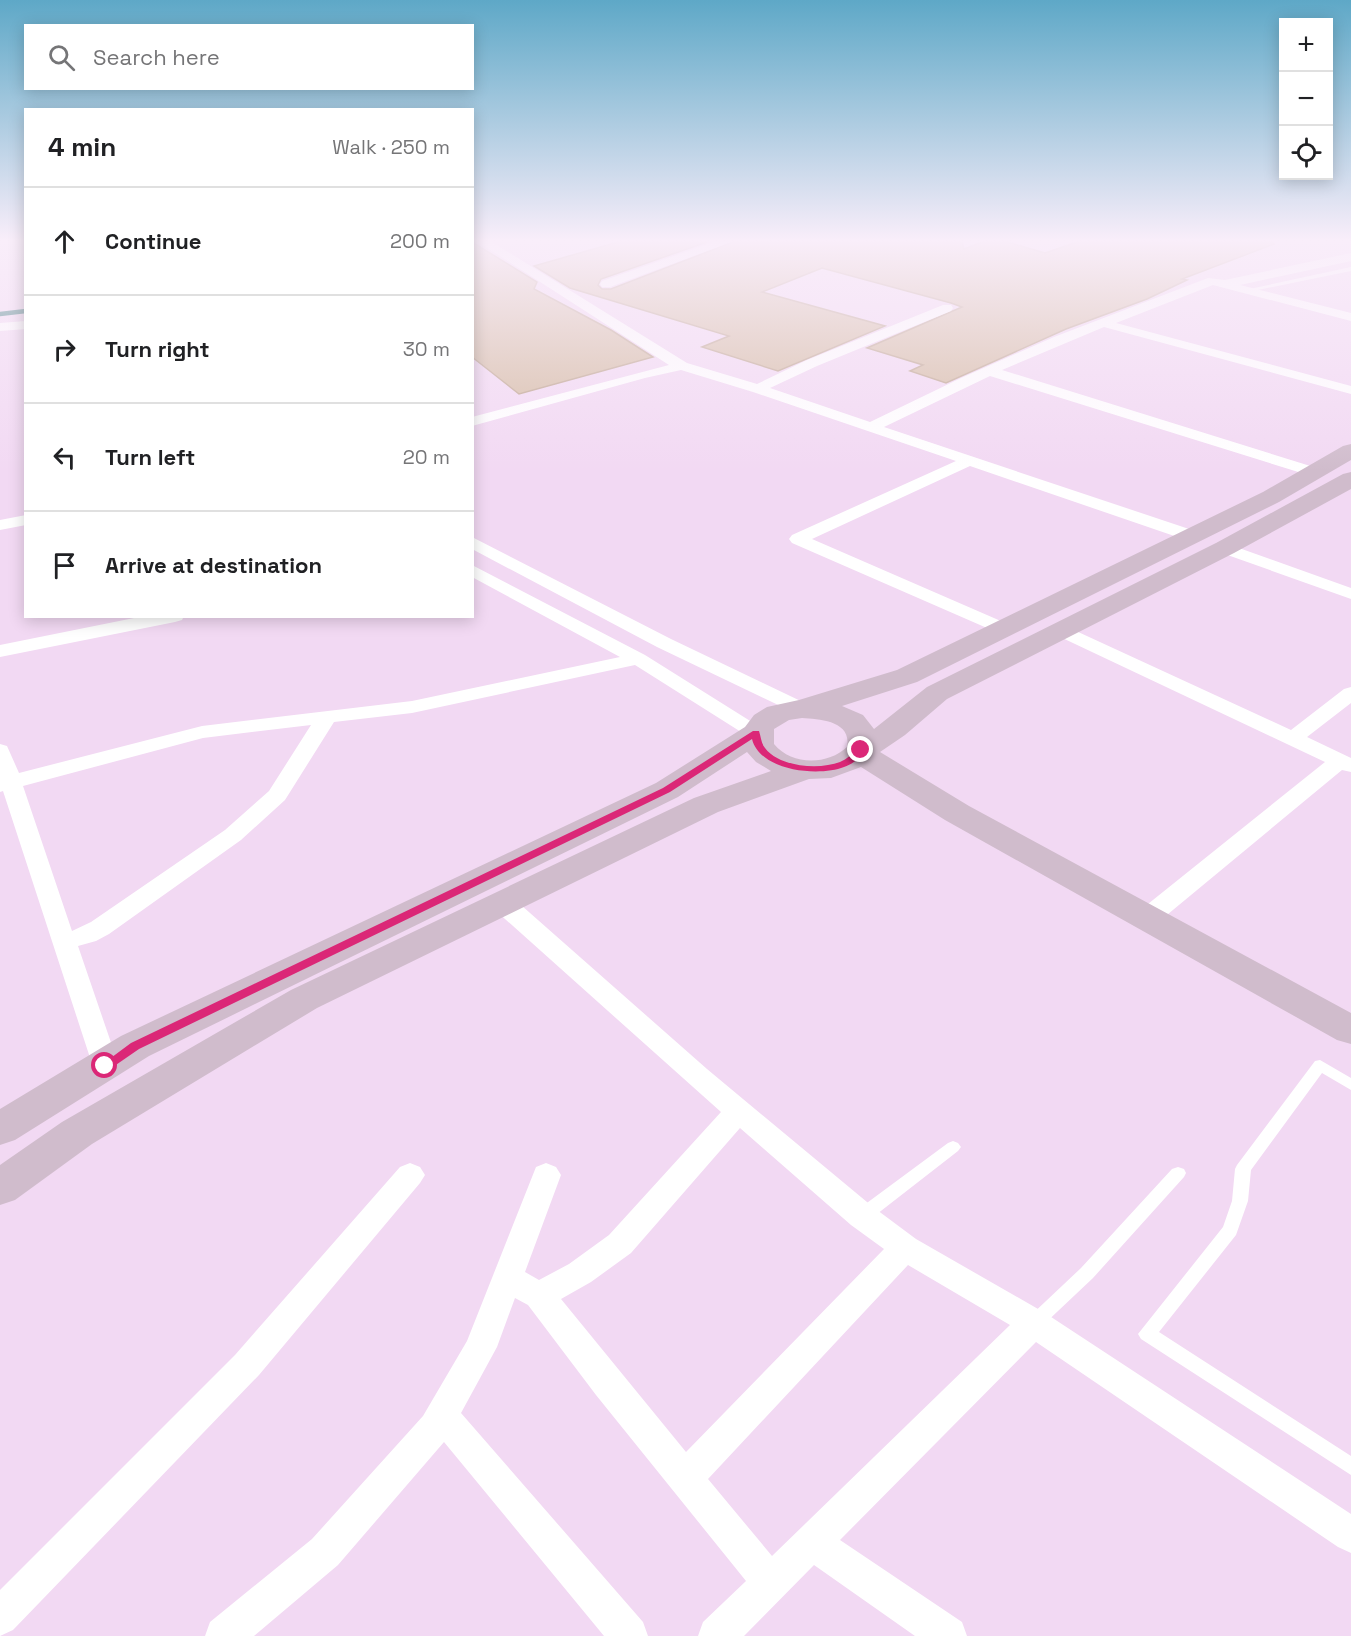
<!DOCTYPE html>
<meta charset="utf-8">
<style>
:root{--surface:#fff;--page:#f2f2f2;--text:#202124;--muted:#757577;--line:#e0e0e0}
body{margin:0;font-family:"Space Grotesk",sans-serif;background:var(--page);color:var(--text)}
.controls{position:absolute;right:18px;top:18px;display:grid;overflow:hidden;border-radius:0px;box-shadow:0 3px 15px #0003}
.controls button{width:54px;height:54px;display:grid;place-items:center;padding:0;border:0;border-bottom:2px solid var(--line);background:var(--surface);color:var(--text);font:30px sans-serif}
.stop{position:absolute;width:18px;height:18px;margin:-14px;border:4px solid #db2777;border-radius:50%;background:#fff}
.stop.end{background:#db2777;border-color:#fff;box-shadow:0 2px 6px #0008}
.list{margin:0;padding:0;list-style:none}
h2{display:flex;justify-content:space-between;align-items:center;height:78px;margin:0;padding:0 24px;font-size:26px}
h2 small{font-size:20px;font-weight:400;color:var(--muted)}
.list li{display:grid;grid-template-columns:39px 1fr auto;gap:18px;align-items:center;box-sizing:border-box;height:108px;padding:0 24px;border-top:2px solid var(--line)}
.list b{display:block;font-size:22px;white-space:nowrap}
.list em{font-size:20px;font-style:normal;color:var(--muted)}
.icon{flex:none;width:33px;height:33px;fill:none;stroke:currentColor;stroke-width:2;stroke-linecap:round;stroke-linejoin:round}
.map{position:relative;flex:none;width:1351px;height:1636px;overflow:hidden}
.search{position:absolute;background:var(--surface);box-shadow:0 3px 15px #0003;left:24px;top:24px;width:450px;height:66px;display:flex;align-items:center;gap:15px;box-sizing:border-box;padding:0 21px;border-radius:0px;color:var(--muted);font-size:22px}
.panel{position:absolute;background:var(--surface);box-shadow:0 3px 15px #0003;left:24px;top:108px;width:450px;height:510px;border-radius:0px}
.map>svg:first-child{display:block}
</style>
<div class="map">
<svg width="1351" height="1636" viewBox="0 0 1351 1636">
<rect width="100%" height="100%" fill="#f2d9f3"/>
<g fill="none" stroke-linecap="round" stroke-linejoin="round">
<path stroke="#296d70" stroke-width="4.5" d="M0,314L26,311"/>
</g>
<path fill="#d5bba4" stroke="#bea48e" stroke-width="1.5" d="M472,242L537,282L534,289L611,330L653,357L519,394L472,357Z
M618,242H707L601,279L598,285L602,289H611L733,242H962L964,249L982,242H1007L1045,253L1077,242H1273L1274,244L1182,279L1187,280L1147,299L1066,329L946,383L910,371L923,365L867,348L962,307L951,303L822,268L762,292L885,326L778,371L702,347L729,336L570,288L534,266Z"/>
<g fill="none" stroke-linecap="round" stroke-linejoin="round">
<path fill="#fff" fill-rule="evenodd" d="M1351,267V271L1248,292L1245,290Z
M1320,1060L1351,1078V1090L1322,1073L1251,1170L1248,1201L1236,1235L1159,1332L1351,1456V1475L1141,1339L1138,1334L1223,1227L1232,1201L1235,1169L1237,1165L1315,1061Z
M953,1141L958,1143L961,1147L958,1151L868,1221L862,1222L856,1221L854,1216L856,1211L948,1143Z
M1178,1167L1184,1169L1186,1173L1184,1177L1093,1278L1040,1328L1034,1330L1028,1328L1025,1323L1028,1318L1081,1268L1172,1169Z"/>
<path fill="#fff" fill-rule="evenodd" d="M478,242H492L687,363L757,384L807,360L943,305H951L953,308L951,311L817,366L770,388L870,422L961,378L1054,337L1208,278L1225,280L1351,253V261L1240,285L1351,313V321L1213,285L1116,323L1351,386V394L1104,327L1002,370L1320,469L1322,472L1320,475H1308L990,376L884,427L1198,532L1201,536L1198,540H1186L970,466L812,539L1010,625L1012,629L1010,633L1003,635L792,543L789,539L792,535L956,461L753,392L681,370L645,378L472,426V417L669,365Z
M714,242H731L610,287H602L600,284L602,281Z
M26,321V329L0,331V323Z
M26,515V525L0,530V520Z
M472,537L671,639L809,705L812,709L809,713H795L657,647L472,549Z
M1225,543L1351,588V599L1219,552L1216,548L1219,544Z
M472,565L645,655L763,729L766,733L763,737L756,739L749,737L635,665L412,713L334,722L285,800L241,840L109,934L96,941L78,946L119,1066L115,1073L105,1076L95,1073L3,791L0,792V744L7,746L19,773L202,726L412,701L620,657L472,577ZM311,725L269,791L225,830L91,922L72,931L23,786L203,738Z
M144,616H184L182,620L175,622L0,657V645Z
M1063,625L1291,730L1344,689L1351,687V703L1307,737L1351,758V772L1342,770L1156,924L1147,926L1138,924L1135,918L1138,912L1325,762L1056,635L1054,631L1056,627Z
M504,896L513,898L707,1069L873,1207L916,1239L1045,1313L1351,1514V1553L1338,1547L1036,1342L840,1540L962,1622L967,1636H915L814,1565L744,1636H698L703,1622L746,1581L596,1395L528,1305L515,1298L497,1347L461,1413L643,1622L648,1636H604L444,1442L338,1565L254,1636H205L210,1622L312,1539L423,1416L467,1341L536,1167L546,1163L556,1167L561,1175L525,1272L539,1280L569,1264L609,1235L721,1112L495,910L492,904L495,898ZM740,1128L851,1225L884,1249L686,1452L561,1299L591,1282L631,1253ZM908,1265L1010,1325L772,1556L708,1479Z
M410,1163L420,1167L425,1175L420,1183L259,1375L13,1630L0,1636V1590L235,1355L400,1167Z"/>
<path fill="#d0bccc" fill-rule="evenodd" d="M1351,444V460L1279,502L917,682L842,706L863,715L874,729L927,687L1216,543L1343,474L1351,472V489L1234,553L947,699L905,735L880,752L969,806L1351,1013V1044L1337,1040L945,820L861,767L831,778L809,779L718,812L317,1008L92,1144L15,1200L0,1205V1165L62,1122L291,990L694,798L771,771L756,762L747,752L678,797L149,1056L15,1140L0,1145V1109L121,1036L656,783L745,727L754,715L767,707L799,700L897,670L1263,492L1343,446ZM802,718C820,719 852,721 847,747C828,765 792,766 774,744V729L789,720Z"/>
</g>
<linearGradient id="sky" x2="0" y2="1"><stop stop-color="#5ea8c7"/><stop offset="0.51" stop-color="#f9eefa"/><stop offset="1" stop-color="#f9eefa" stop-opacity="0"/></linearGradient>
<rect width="1351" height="471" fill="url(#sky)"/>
<path fill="#db2777" d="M753,731H759C761,737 761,743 765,748C779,767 819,770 840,762C847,759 852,754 858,748L866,750C860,758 853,764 844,767C818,777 760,771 752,739L670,792L139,1049L110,1069L105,1070L100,1066L131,1043L663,788Z"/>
</svg>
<div class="controls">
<button>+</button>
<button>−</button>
<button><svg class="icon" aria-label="locate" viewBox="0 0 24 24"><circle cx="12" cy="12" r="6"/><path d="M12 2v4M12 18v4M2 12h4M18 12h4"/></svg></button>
</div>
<div class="stop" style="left:105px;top:1066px"></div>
<div class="stop end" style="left:861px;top:750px"></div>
<div class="search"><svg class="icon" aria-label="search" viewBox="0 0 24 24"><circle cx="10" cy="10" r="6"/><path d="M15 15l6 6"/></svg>Search here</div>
<section class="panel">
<h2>4 min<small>Walk · 250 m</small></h2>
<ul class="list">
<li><svg class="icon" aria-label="ahead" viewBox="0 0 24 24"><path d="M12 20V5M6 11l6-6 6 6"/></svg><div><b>Continue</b></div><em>200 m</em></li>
<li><svg class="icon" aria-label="right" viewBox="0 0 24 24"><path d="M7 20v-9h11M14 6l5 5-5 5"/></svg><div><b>Turn right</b></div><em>30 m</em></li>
<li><svg class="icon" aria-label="left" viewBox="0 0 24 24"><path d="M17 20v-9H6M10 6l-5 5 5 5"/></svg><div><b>Turn left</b></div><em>20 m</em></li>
<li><svg class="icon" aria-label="arrive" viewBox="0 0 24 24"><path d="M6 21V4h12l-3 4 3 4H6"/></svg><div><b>Arrive at destination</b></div></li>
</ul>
</section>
</div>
